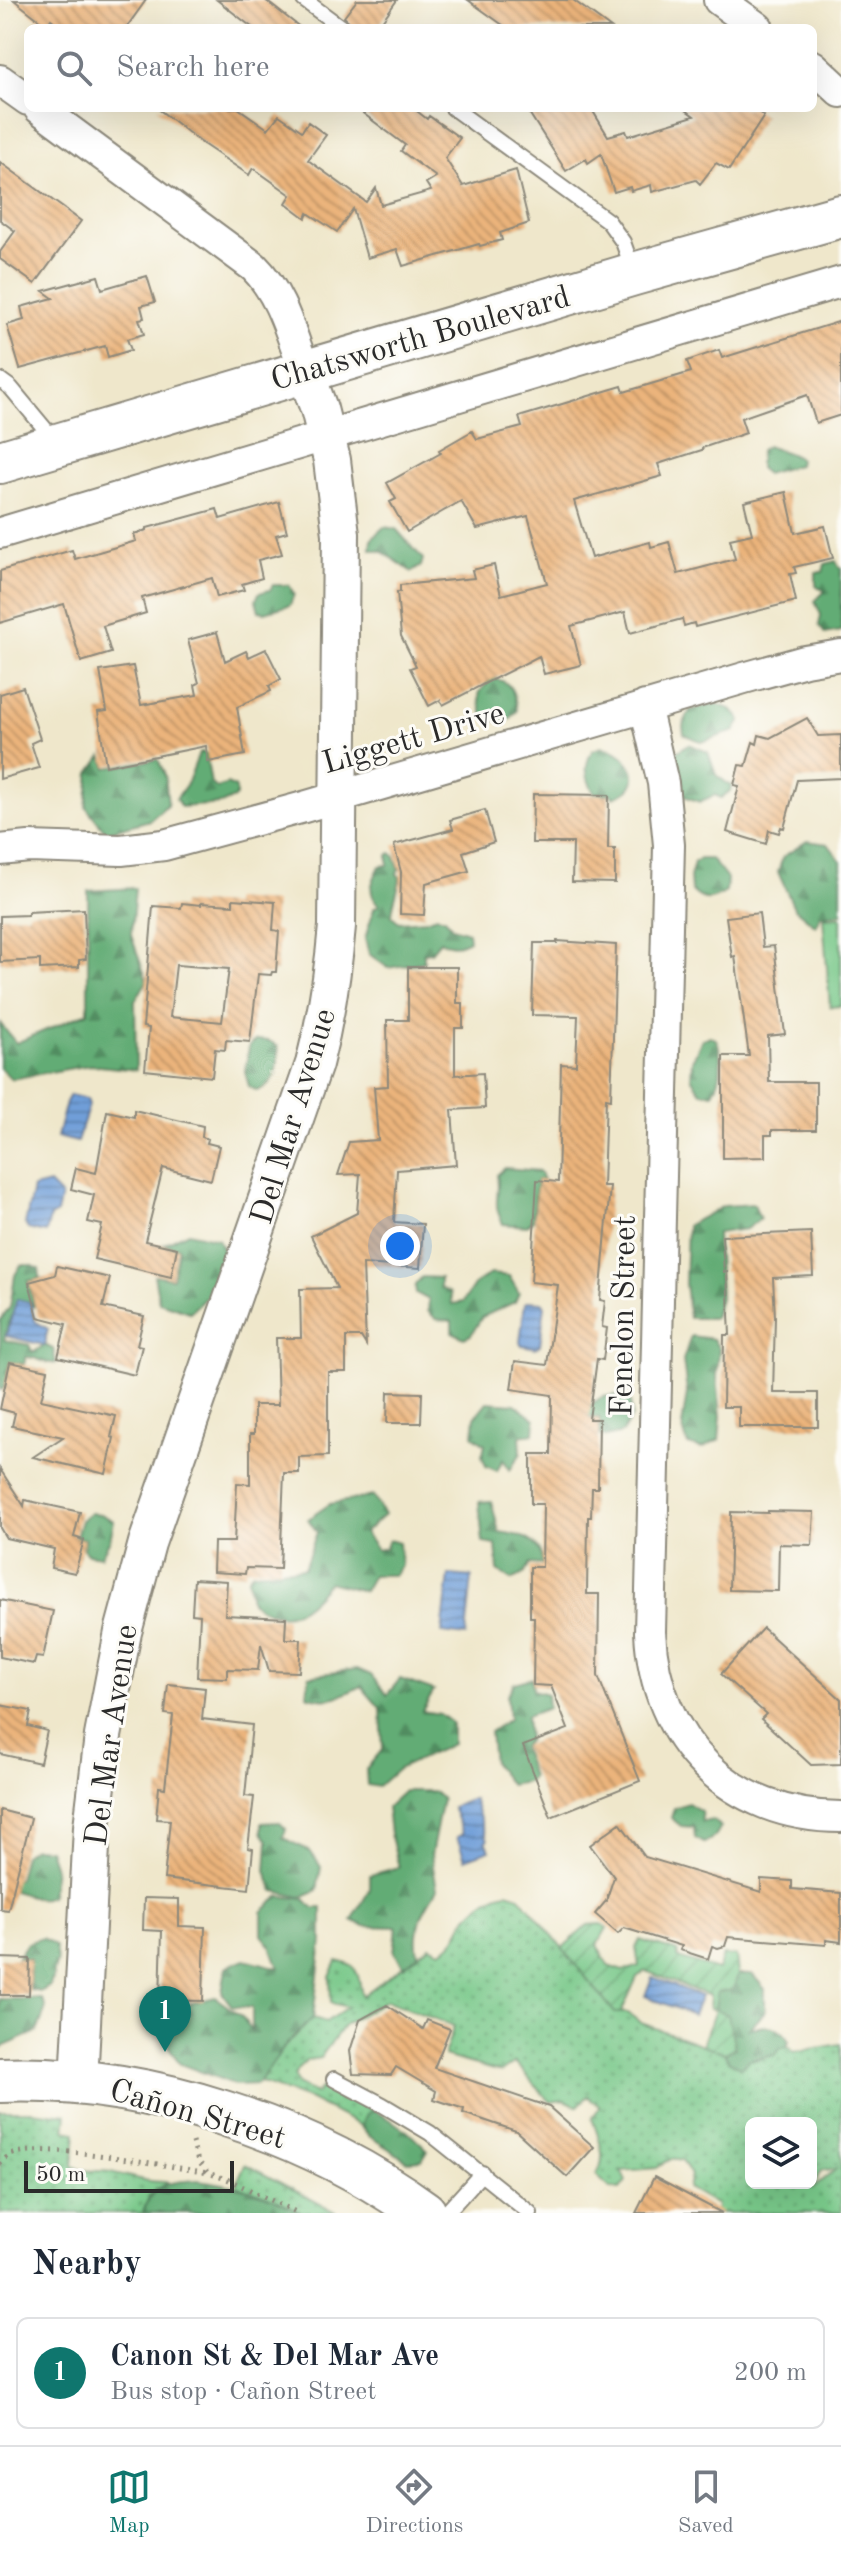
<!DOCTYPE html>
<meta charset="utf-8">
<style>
:root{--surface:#fff;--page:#f2f2f3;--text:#1f2937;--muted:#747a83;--line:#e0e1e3;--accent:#0f766e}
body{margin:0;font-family:"Old Standard TT",serif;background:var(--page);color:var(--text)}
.controls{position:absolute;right:24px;bottom:24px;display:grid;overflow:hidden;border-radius:12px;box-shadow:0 8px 32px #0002}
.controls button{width:72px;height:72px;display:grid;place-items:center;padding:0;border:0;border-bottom:2px solid var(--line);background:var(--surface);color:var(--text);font:40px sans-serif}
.scale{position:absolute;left:24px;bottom:20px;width:210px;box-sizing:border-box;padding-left:8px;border:4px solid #2b2b2b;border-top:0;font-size:22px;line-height:28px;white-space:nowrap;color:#2b2b2b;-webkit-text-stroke:6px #fdfcf7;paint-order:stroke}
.you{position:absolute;left:400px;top:1246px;width:28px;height:28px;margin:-20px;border:6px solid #fff;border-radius:50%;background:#1a73e8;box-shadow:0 0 0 12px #1a73e833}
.badge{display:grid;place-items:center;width:52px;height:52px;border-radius:50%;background:var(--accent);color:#fff;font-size:26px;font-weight:700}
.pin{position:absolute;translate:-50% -66px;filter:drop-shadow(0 2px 4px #0008)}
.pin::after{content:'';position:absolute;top:42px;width:28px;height:24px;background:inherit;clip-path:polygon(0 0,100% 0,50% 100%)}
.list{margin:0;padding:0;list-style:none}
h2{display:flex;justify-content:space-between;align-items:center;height:104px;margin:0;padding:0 32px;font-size:34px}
h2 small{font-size:26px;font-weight:400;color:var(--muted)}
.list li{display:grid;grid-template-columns:52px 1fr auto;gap:24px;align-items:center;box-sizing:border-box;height:112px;margin:0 16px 16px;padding:0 16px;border:2px solid var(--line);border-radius:12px}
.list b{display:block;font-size:30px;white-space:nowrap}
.list p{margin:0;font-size:26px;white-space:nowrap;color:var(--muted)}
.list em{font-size:26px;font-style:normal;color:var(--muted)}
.icon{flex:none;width:44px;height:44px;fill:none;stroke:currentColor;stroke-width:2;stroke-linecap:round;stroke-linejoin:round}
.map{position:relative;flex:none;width:841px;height:2213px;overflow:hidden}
.search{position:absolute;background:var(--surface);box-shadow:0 8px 32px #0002;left:24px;right:24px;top:24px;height:88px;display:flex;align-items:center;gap:20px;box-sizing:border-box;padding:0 28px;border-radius:12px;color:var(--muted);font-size:30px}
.sheet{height:232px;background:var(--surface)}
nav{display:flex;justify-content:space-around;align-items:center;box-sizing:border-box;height:112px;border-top:2px solid var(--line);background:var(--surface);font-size:22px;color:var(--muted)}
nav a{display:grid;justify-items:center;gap:4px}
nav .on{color:var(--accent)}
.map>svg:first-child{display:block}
</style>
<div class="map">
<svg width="841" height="2213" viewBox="0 0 841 2213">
<defs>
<pattern id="grass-dots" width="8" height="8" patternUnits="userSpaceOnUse" patternTransform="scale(2)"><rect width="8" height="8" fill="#78c889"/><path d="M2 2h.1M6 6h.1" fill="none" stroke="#63a370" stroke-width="1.8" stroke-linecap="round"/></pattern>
<pattern id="forest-firs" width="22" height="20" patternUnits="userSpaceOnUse" patternTransform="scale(2)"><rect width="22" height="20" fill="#62ac75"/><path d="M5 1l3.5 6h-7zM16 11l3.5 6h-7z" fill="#518c60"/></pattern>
<pattern id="garden-furrows" width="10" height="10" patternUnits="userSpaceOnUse" patternTransform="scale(2)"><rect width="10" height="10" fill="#78c889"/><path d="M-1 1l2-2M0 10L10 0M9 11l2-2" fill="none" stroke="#63a370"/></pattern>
<pattern id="water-rules" width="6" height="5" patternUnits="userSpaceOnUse" patternTransform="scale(2)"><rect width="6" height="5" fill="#6f9ed8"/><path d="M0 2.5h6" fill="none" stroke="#5b81af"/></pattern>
<pattern id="building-back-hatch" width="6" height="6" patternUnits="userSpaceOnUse" patternTransform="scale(2)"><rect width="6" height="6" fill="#ebb47b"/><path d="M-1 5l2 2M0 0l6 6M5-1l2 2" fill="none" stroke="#bf9365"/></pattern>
</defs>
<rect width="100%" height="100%" fill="#fdfcf7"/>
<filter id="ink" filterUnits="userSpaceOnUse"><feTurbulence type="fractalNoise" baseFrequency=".0125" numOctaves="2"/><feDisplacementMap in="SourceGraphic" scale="16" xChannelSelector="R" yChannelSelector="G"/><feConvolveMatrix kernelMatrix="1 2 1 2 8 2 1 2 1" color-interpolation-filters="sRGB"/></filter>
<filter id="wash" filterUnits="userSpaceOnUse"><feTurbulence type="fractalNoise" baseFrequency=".006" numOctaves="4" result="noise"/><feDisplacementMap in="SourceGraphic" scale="32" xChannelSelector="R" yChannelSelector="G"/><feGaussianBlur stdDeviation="1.8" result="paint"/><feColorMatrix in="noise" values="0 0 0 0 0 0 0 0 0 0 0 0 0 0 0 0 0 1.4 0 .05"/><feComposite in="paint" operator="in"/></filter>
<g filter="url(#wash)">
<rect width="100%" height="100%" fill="#efe7cb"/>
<path fill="url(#grass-dots)" stroke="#527a5a" stroke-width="2" fill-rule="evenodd" d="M507,1892L520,1896L616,2013H628L641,2023L725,2053L728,2060L760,2059L780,2048L790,2047L793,2052L841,2044V2213H716L717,2205L688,2188L691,2175L682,2160L671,2158L657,2168L621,2171L626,2181L620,2189L610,2188L596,2175C609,2158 598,2137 592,2118L600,2107L588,2096L578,2106L565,2100L550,2102L515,2062L501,2072L444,2056L454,2026L386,2000L344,2025L320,2058L307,2060L294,2075L297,2084L316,2094L324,2086L373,2110L366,2115L361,2126L310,2100L260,2082L285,2046L313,2018L326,2022L347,2007L331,2003L330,1977L337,1961C361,1965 358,1977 362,1996L430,1946L440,1951C461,1941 455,1932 468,1916C478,1905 492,1895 507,1892ZM751,2123H811V2183H809L814,2185L822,2170L836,2169L814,2188H809L803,2183H751Z
M0,2111H32L67,2115L65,2130L76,2132L73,2166C88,2174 96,2169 111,2172C131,2177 148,2183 169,2182L151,2193L142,2213H0Z
M245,2164L337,2213H301L286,2204L236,2185Z"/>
<path fill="url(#forest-firs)" stroke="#466c50" stroke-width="2" d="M767,446C778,451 790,451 799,459L798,465L766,474L759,468L760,450Z
M384,527L396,529L423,559L421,566L412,572L383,552L371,549L372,538Z
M836,561L841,569V631L825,634L819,625L821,615L815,601L825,591L816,586V572H823L825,564Z
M273,585H289L294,594L290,605L265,612L259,611L256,600L259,593L270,590Z
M492,679C511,679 515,694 517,711L510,719L496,721L483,714C477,694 476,693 492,679Z
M716,704L731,709L741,720L735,731L702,742L684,734L683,726L690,710Z
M689,744L708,752L716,775L731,786L730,791L721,798L715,795L699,802L682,795L675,777L676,752Z
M602,747C619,749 644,770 630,788C626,793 619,795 613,797L611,794L594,793C586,778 583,765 593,750Z
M203,752L206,754L211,784L217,788L227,784L236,788V797L221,804L181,807L176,799L188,782L199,753Z
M102,756L107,768L158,759L165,775L168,804L150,820L106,832L86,807L90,773Z
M807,841L828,844L841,861V913L820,915L816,926L794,908L778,872L783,857Z
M391,853L395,856L399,868L397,874L400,877C399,891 392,902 392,916L399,922L425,920L437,916L445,918L452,927L468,932L469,940C458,946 452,946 440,941L431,952L424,953V962L388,968L369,954L365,939L374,908L379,905C366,891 372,882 380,866L388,865V855Z
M700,859H711L727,879L726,892C712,901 703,903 691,890L690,877L694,862Z
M135,888L131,935L147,981L135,1001L136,1070L90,1065L11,1079L0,1068V1023L16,1043L88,1012V891Z
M710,1036L717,1040C722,1058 723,1077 713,1093L701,1092L691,1078L692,1061L702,1039Z
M256,1040L269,1041L278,1046C280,1064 275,1086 257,1091L249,1086L245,1072L249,1046Z
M505,1168L539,1171L543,1180H537L533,1220L527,1226L503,1224C491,1201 501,1197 497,1175Z
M754,1204L760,1219L746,1229L717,1233L720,1298L714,1318H689L685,1284L687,1225L724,1206Z
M188,1232L218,1239L227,1260L216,1288L190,1312L159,1302L154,1275L172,1278L179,1248L164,1244Z
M21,1265H31L39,1269L40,1278L28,1281L34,1306L18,1317L11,1316L4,1340L29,1345L33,1353L44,1345L53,1349L56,1363C45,1365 37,1356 25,1357V1364L10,1362L4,1389L0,1390V1321L10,1307L15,1275Z
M490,1274L509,1276L519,1293L515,1302L482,1317L471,1335L464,1338L452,1332V1321L436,1319L428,1311L429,1300L416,1293L415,1285L422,1277L440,1278V1288L450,1293L452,1304L463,1302L475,1284Z
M691,1336L713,1339L719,1349L717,1377L721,1416L719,1440L702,1449L688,1445L682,1426L687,1393L683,1360Z
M616,1395L630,1400L632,1416L622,1433L606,1437L600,1435V1418L582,1417L584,1409L602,1397Z
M487,1402L515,1404L535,1419L534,1433L520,1436L521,1453L510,1470L503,1459L497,1471L486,1466L482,1456L485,1444L473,1435L475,1417Z
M373,1496L384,1515L364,1533L377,1550L385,1548L389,1540L399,1543L401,1565L394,1575H373L364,1591L329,1582C305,1610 285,1629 251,1601L248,1577L253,1572L304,1568L317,1532L308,1519L330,1504Z
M491,1501L499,1532C521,1535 542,1539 542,1565L530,1564L524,1574L512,1580L498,1571L496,1545L483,1543L479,1502Z
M91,1513L101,1514L114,1521L110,1540L101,1556L88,1554L83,1549L85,1539L76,1537L81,1520Z
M357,1669L371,1675L387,1695L400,1679L434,1691L422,1711L440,1714L452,1723V1744L398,1769L378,1787L367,1785L366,1769L383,1749L381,1709L361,1686C341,1696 330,1703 307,1695L309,1676Z
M532,1678L533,1690L547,1694L548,1708L526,1716L528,1740L522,1747L532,1776L527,1782L510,1785L493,1763L490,1732L509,1719L507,1696L514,1683Z
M404,1791H433L442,1799L431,1855L437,1889C422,1914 413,1925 418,1955L404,1966L394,1952L397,1927L363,1926L352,1920L370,1889V1875L399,1867L390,1834L387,1807Z
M688,1803L701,1811L702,1822L713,1820L721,1827L716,1836L704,1843L695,1838L694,1827L681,1826L671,1818L674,1808Z
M279,1822L286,1829L283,1838L310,1851L321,1867L317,1890L301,1897L274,1891L266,1871L268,1841L262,1832V1823Z
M34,1848L49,1849L55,1868L51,1896L41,1899L13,1891L11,1879H18L24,1855Z
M280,1896L304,1899L314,1908H322V1941L313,2018L285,2046L258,2084L236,2085L180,2064L169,2047L171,2020L188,2004L215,1997L242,2017L252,2031V2008L232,2006L222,1993L226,1967L245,1959L279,1968L271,1946L262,1935V1912Z
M42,1938L55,1946L57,1961L50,1986L40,1992L30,1990V1958L18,1957L27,1943Z
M738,1974H752L765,1989V2012L749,2028C765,2026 780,2022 789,2041L787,2047L780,2048L776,2055L750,2059L742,2068L728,2060L725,2053L735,2048L715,2009L717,1992L733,1990Z
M0,1999H42L46,2008L37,2032L0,2048Z
M373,2110L407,2130L428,2150L422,2160L408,2161L369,2136L361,2126L366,2115Z
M198,2180C236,2185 268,2193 301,2213H142C153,2183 169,2182 198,2180Z"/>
<path fill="url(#garden-furrows)" stroke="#527a5a" stroke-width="2" d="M602,1924L607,1928L597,1945L608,1966L623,1971L639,1966L636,1948L640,1940L678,1952V1958L718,1970L723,1955L736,1956L738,1974L733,1990L717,1992L715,2009L728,2015L735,2048L725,2053L702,2045L715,2010L709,2009L710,1996L646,1971L637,1977L621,2013H615L562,1948L588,1925Z"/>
<path fill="#78c889" stroke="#527a5a" stroke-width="2" d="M841,916V1006L830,1007L823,917Z"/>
<path fill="url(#water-rules)" stroke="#4d6482" stroke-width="2" d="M70,1095L87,1099L89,1105L77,1142L57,1137L66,1102Z
M49,1184L61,1196L57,1213L50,1217L46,1233L28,1229L25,1224L33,1188Z
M17,1299L30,1302L35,1321L48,1329L44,1345L6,1336Z
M528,1301L542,1302L545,1305L540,1345L536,1348L521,1345L520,1342L525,1303Z
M449,1575L472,1577L466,1636L442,1633Z
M473,1799L488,1840L486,1841L490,1850L465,1859L457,1837L463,1834L452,1807Z
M652,1977L701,1996L693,2015L645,1996Z"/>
<g id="blocks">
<path fill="url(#building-back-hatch)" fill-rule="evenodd" d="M14,0H146L126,28H63L51,19L47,26Z
M217,0H265L301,28H253Z
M357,0H397L377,28H352L351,23L344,17Z
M468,0H573L611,28H507Z
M157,108H238L268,129L279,115L302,131L308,122L326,135L308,160L366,202L376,188L381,205L431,191L426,183L436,177L401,151L405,145L356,108H413L427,119L429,116L460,138L445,158L463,186L516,170L529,223L500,233L502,240L480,246L479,244L403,266L397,249L367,258L353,209L337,232L308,213L306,218L286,203L291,195L253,168L249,175L203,144Z
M526,108H591L608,136L626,131L628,136L694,116L683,108H752L764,116L729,170L716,163L700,184L696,180L652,192L651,185L631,191L630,187L614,192L601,154L588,163L586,159L566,171Z
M0,162L81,221L35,284L0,259V252L15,231L0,220Z
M98,276L102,289L147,276L155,302L141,306L144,318L139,319L144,334L127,339L131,350L108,357L105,346L20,369L7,325L24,320L21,307L53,298L43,291Z
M841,321V415L816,423L807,395L741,418L746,433L702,448V450L658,464L662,476L574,501L591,558L650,542L651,547L669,542L678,574L735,559L730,539L752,534L744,502L786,492L795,533L825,526L833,558L794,567L796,573L790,574L796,601L695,627L694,623L684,626L682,619L630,633L625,612L571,626L581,665L544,674L539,656L443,705L440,700L429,706L410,668L416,666L401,636L397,592H400V585L474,578L472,570L494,565L501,595L547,583L528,516L477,529L461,501L407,532L390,502L396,499L387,483L441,453L439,450L472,431L477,439L522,427L519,417L622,386L624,392L691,372L687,361L719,350L722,358Z
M279,502L287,532L276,535L282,554L258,560L262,578L242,584L244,590L217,597L212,578L142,598L146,613L103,626L111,653L81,662L64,604L0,623V571L72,550L75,559L136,541L134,534L147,530V528L217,509L220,519Z
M217,632L225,661L246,651L249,657L266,649L281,679L269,686L271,691L237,707L245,755L208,762L206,746L106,766L98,712L107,711L100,671L133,666L141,705L197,695L195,685L199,683L188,640Z
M23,687L40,739L31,743L39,768L0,779V694Z
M807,718L818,736L841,735V778L797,780L784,828L781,827L779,833L769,830L766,844L727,832L739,786L734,785L739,765L746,766L753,742L757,744L759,735L770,738Z
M533,794L609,795L608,849H615V883L572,882L573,843H532Z
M485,810L494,842L463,852L469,871L426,883L424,915L400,914L401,872L394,845L453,829L450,820Z
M233,899L275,902L273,930L279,931L276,972H272L271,975L258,974L250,1042L226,1040L225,1050L215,1049L212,1077L145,1070L149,1028L143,1027L153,906L181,908L182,903L201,905V903L233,905ZM176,965L229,969L222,1022L170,1017Z
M84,909L86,959L79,960V967L40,969V960L0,962V916L28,915V912Z
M759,913L763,947L774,946L785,1034L768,1036L769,1082H816V1130H772V1135H765V1157L723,1158V1056H749L735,956L732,957L726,917Z
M557,941L616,945L611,1099L606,1098L603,1186H610L600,1300L605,1301L602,1327L607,1328L603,1360L597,1359L589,1419H599L598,1488H592L591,1517H588L587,1594H599L598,1676L640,1781L551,1817L523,1746L568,1729L551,1686L533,1685L534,1617H530V1567H542L543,1504H531V1454H551L552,1395L511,1389L515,1361L547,1365L558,1285L531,1282L537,1180L558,1182L561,1064L576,1065L578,1016L532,1015L534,943H557Z
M408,967H457V1003H463V1028H455V1075L483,1073L485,1108L452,1110L456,1165L397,1170L394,1222L423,1224L420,1268L363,1264L366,1345L361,1337H346V1372H328V1456L299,1457V1473H284L280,1569L246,1568L245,1574L213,1572L214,1542H234L237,1483L250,1484V1434H254V1405H278L276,1338H301L300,1289L337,1288L311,1236L357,1213L360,1174L338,1175L349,1142L378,1140L374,1087L388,1086L387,1020H408Z
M134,1110L203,1126L202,1137L208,1139L207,1143L219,1146L211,1180L163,1168L145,1241L177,1248L171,1277L94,1259L102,1225L88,1222L94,1195L71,1189L76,1168L96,1173L107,1111L134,1117Z
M811,1232L813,1276L773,1278L775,1317L773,1393H818V1427H739V1407H723L724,1335H730L727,1272H724L722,1236Z
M57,1266L110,1278L103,1307L144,1316L137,1345L142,1346L135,1375L58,1357L66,1324L38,1317L29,1282L55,1275Z
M10,1362L48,1370L41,1400L116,1416L111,1437L114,1438L106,1474L33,1457L63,1437L12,1426L15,1413L0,1409Z
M388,1392L422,1393L421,1423H387Z
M0,1469L24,1506L25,1500L80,1512L74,1537L84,1540L75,1573L51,1568L54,1549L6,1538L0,1528Z
M768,1511L814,1512L812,1545L779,1544L778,1591L729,1590L731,1512L768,1513Z
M194,1579L227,1581L225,1615L286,1618L285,1639H301L299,1672L269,1671L261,1644L258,1670L227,1669V1678L197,1677L200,1615L192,1614Z
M0,1600L53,1611L43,1658L36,1657L34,1664L0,1657Z
M763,1628L841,1699V1764L811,1765L761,1719L766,1714L721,1674Z
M168,1684L205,1688L202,1719L252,1725L245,1796L254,1797L248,1848L253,1849L249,1889L164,1879L170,1820L156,1819L159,1787L165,1788L173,1715L165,1714Z
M0,1705L31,1711L28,1726L47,1731L40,1763L0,1754Z
M0,1810L31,1818L8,1910L0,1909Z
M620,1823L645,1857L761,1892V1879L792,1881V1889L841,1893V1942L826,1940V1945L728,1937L725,1946L718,1948L712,1946L708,1959L680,1950L682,1946L624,1928L618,1934L595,1914L606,1901L614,1877L590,1845Z
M144,1898L179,1899V1926L205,1927L203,2001L160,2000L162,1931L143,1930Z
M0,1958L30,1959L29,1995H0Z
M387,2005L423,2029L427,2020L450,2029L434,2068L549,2107L594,2147L567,2177L516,2131L463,2113L464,2109L434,2099L436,2091L396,2067L391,2075L353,2074L350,2051L360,2020Z
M654,2177L722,2213H636Z"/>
</g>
</g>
<g filter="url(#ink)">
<use href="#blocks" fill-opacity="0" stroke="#8d897b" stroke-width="2"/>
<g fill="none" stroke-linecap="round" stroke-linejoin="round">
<g stroke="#8d897b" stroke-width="18">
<path id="service" d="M304,0L342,28
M453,108L608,221L623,242L633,270
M0,380L11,388L55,441
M334,2079L383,2105L430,2133L530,2213
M446,2213L482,2173"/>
</g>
<g stroke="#8d897b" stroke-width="34">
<path id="minor" d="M719,0L758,28
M813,66L841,92
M0,80L28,100
M39,108L254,267C282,295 291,335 305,371
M0,533L841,282
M645,706L663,783L669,845L650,1632C655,1741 731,1817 841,1817
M0,850L29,847L121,850L164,845L304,807L744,678L805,661L841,655"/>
</g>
<g stroke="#8d897b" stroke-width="40">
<path id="tertiary" d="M79,2082L92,1827L103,1736L123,1632L147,1543L314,1064C326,1018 333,973 337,926L341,534L332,460L319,409L305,371"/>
</g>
<g stroke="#8d897b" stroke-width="46">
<path id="secondary" d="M0,462L634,274L841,216"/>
</g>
<g stroke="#8d897b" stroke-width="48">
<path id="primary" d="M0,2080C143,2074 309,2129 424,2213"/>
</g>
<path stroke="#8d897b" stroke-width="5" stroke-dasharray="2 6" stroke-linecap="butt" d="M192,2142L198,2161L208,2173L229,2180L298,2213
M0,2164C3,2161 5,2158 9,2156C37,2139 171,2167 208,2173"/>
<use href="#service" stroke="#fff" stroke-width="14"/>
<use href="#minor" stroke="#fff" stroke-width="30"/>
<use href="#tertiary" stroke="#fff" stroke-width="36"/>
<use href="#secondary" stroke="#fff" stroke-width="42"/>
<use href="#primary" stroke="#fff" stroke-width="44"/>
</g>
</g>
<g text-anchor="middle" stroke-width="6" stroke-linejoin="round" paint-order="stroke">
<g font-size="32" fill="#2b2b2b" stroke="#fdfcf7">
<text transform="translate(420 337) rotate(-16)" y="11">Chatsworth Boulevard</text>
<text transform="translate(413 737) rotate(-16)" y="11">Liggett Drive</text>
<text transform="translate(292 1116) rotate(-73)" y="11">Del Mar Avenue</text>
<text transform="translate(622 1316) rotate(-89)" y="11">Fenelon Street</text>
<text transform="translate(110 1735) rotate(-82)" y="11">Del Mar Avenue</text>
<text transform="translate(198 2113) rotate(16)" y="11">Cañon Street</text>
</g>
</g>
</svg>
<div class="controls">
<button><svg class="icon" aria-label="layers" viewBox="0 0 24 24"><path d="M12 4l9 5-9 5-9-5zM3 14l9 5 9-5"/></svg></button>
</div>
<div class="scale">50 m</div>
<div class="you"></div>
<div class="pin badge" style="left:165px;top:2052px">1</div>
<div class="search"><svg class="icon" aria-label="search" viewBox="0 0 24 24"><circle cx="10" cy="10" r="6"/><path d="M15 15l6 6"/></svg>Search here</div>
</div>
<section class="sheet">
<h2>Nearby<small></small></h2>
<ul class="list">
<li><span class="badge">1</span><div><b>Canon St &amp; Del Mar Ave</b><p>Bus stop · Cañon Street</p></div><em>200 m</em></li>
</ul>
</section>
<nav>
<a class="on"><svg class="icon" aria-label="map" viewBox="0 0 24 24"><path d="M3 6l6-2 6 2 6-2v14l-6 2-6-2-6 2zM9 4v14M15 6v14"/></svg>Map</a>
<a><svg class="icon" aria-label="directions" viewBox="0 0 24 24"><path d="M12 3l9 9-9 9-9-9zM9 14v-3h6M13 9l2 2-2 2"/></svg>Directions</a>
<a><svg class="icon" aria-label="saved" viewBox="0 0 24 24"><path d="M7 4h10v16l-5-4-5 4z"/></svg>Saved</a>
</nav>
